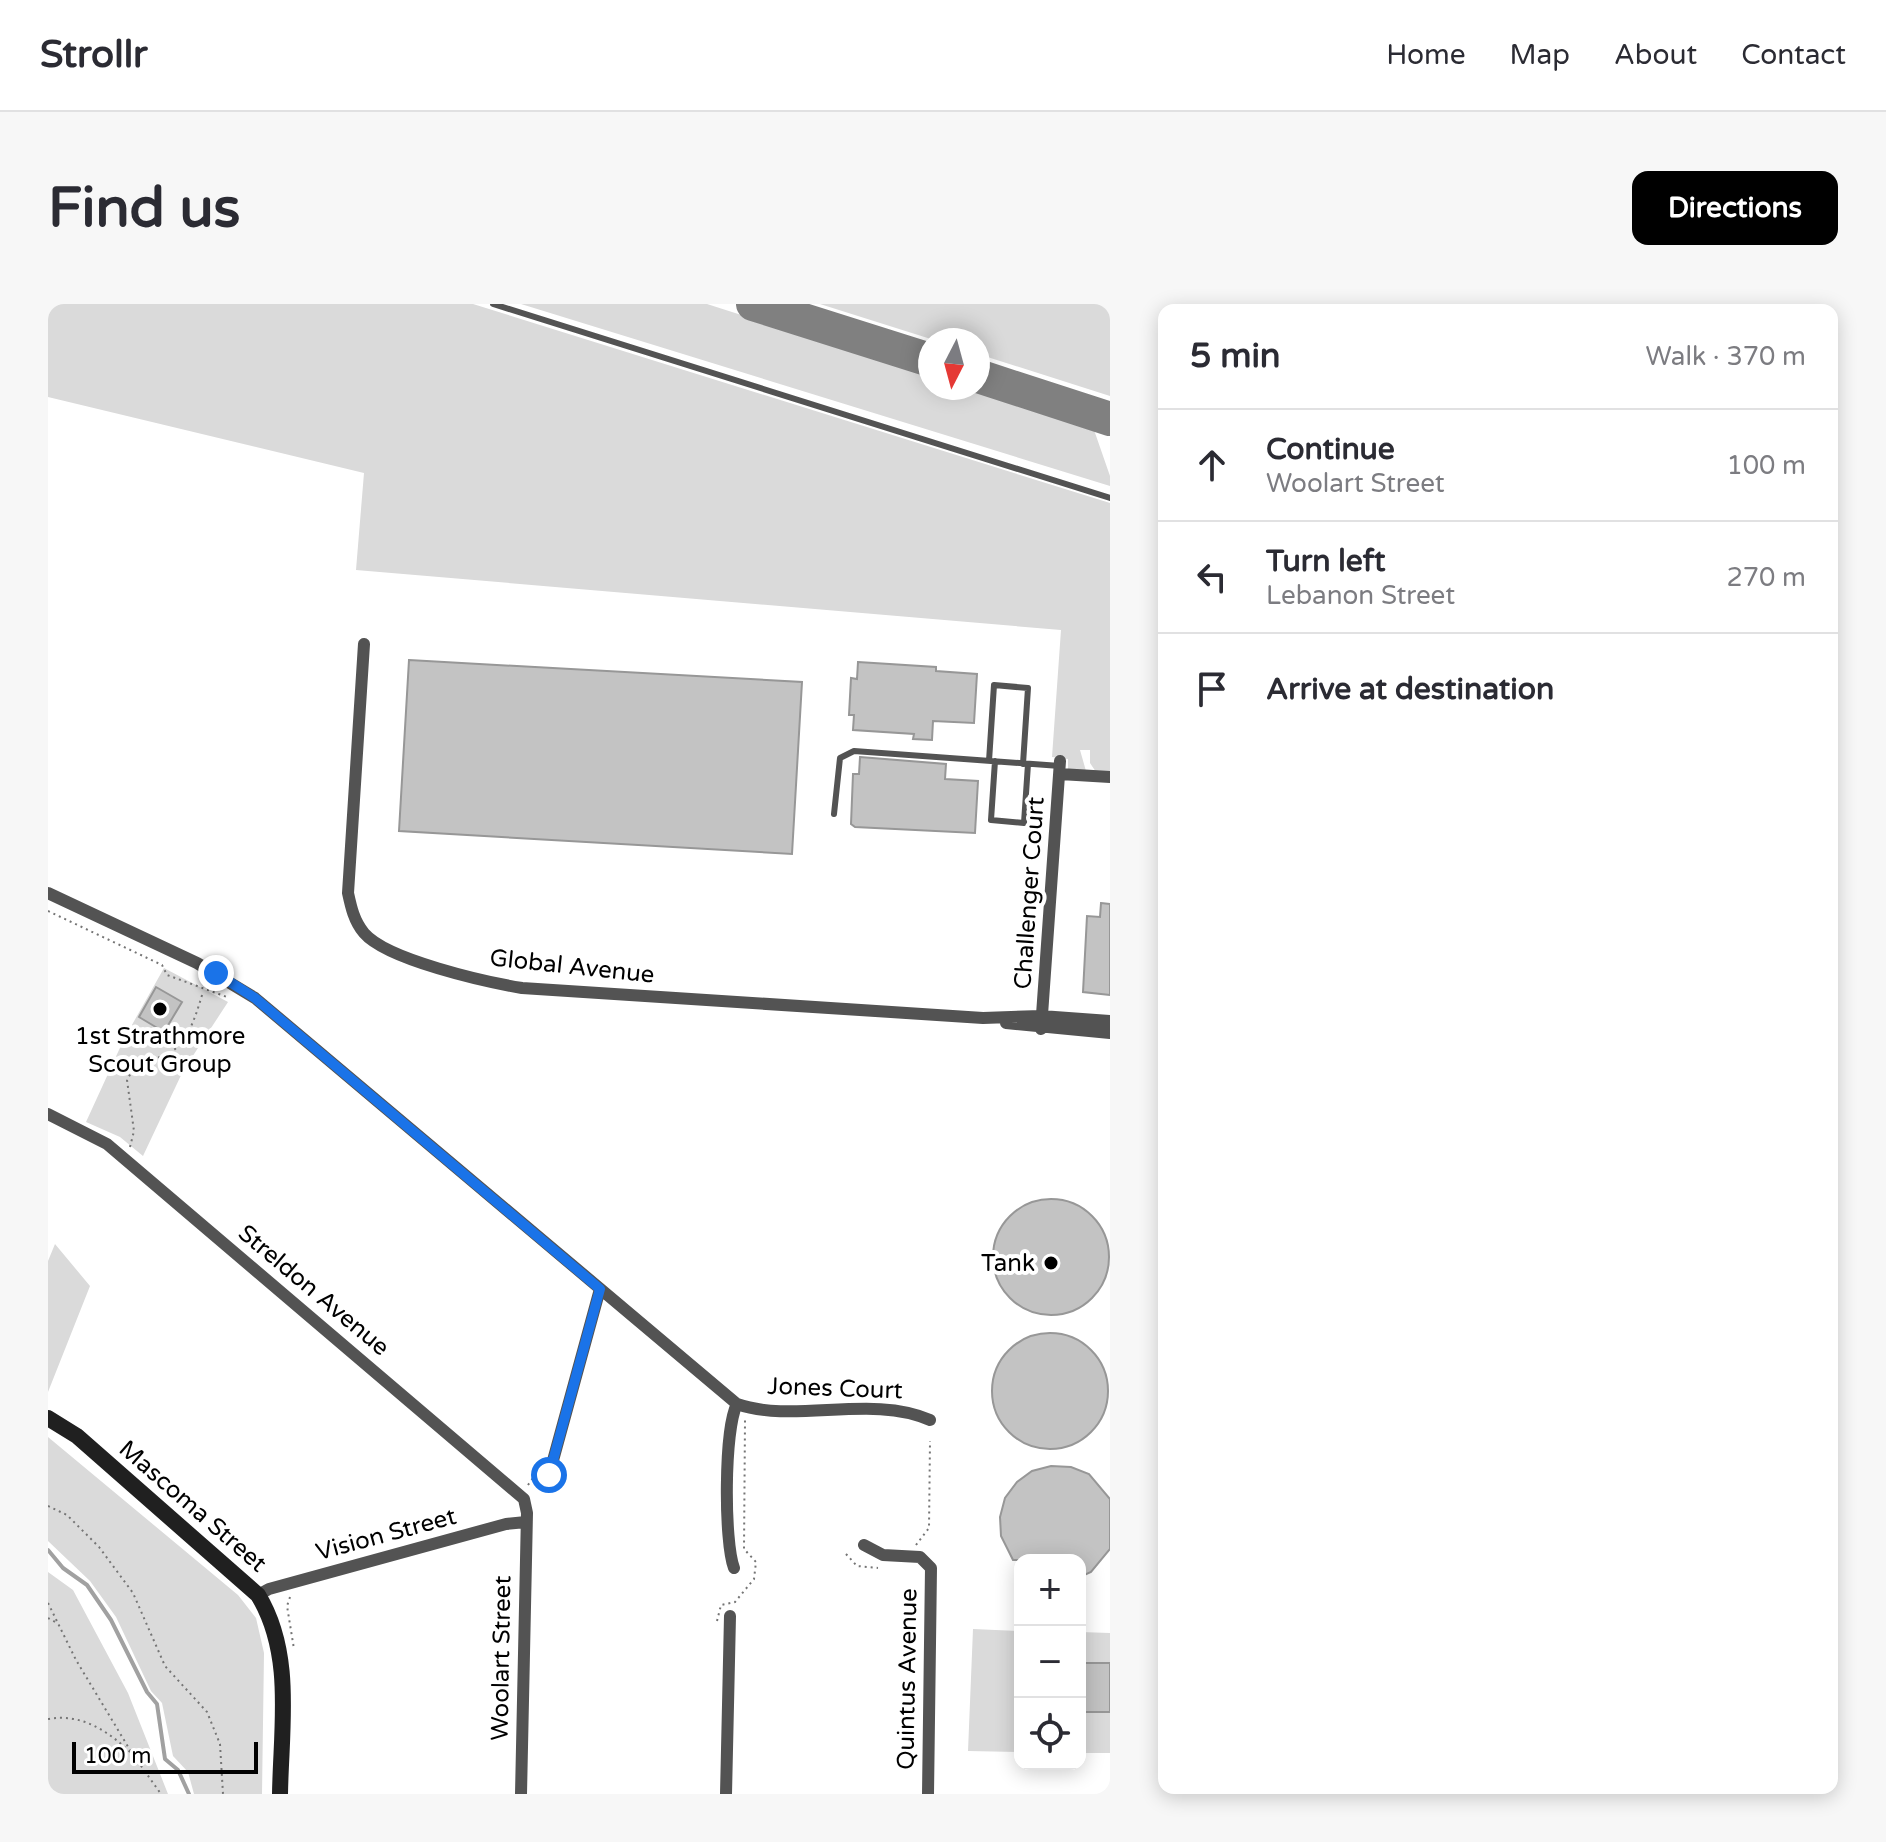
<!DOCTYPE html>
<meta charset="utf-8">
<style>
:root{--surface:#fff;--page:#f7f7f7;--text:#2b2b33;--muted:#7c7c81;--line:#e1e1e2;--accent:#000}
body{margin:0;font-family:"Varela Round",sans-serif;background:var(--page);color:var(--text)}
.controls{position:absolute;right:24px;bottom:24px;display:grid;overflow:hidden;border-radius:16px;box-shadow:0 4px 20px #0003}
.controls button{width:72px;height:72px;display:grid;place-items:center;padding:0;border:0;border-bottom:2px solid var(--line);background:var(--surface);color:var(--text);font:40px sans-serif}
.compass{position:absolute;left:870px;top:24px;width:72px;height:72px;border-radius:50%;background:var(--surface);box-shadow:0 4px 20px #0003;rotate:186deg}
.scale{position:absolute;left:24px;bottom:20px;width:186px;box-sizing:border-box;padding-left:8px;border:4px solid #000;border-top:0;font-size:22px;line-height:28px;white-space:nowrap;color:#000;-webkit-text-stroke:6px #fff;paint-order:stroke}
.stop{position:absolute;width:24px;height:24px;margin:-18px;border:6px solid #1a73e8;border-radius:50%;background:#fff}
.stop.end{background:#1a73e8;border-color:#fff;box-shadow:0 2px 8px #0008}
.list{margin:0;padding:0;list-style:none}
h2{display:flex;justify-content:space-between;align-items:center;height:104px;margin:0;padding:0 32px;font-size:34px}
h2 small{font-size:26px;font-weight:400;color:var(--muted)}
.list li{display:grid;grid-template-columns:52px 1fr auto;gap:24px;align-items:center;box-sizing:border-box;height:112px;padding:0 32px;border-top:2px solid var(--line)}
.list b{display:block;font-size:30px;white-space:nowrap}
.list p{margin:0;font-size:26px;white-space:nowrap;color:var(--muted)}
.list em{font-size:26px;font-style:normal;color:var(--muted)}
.icon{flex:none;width:44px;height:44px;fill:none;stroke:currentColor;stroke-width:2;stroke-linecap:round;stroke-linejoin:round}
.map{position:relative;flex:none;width:1062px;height:1490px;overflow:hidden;border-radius:16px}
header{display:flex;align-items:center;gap:48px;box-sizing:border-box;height:112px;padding:0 40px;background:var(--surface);border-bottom:2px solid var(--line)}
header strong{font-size:38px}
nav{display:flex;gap:44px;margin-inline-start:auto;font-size:28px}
.intro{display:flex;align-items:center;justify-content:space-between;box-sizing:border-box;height:192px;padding:0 48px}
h1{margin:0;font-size:56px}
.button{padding:20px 36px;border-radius:16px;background:var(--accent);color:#fff;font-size:28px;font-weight:700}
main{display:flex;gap:48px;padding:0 48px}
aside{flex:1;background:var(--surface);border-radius:16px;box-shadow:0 4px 20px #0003}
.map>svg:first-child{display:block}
</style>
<header>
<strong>Strollr</strong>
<nav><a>Home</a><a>Map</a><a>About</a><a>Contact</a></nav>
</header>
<div class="intro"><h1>Find us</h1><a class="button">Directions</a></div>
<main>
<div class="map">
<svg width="1062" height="1490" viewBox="0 0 1062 1490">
<rect width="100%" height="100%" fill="#fff"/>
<path fill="#dadada" d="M0,0H425L1062,199V469L1048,468L1042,459V446H1032L1038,467L1020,465V455L1004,453L1013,326L308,266L316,169L0,93Z
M473,0H659L882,71V84H923L1045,123L1062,172V182Z
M772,0H1062V92L930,50V36H886Z
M116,664L180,698L135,767L95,852L72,833L38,818L76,735Z
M7,940L42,982L0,1088V957Z
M0,1133L190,1291L208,1314L216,1349L214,1490H146L140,1468L125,1452L114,1399L103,1387L68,1313L42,1277L0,1237Z
M0,1268L25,1286L80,1389L120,1490H0Z
M925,1325L972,1327V1448L920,1447Z
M1032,1328L1062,1329V1449H1032Z"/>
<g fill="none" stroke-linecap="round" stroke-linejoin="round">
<path stroke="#a1a1a1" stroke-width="4" d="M0,1246L15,1264L39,1281L63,1316L99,1388L109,1400L117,1455L130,1466L141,1490"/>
<path stroke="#808080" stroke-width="34" d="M705,0L882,56
M930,72L1062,115"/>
</g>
<path fill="#c3c3c3" stroke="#979797" stroke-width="2" d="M361,356L754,378L744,550L351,527Z
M810,358L888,363V367L929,370L926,419L885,417L884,436L865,435L866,430L805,426L806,411H801L803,374L809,375Z
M812,453L898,460L897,475L930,477L927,529L807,523L803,520L805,470H811Z
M1053,599L1062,600V691L1035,688L1039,612L1052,613Z
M108,683L134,698L116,728L91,713Z
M945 953a58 58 0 1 1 116 0a58 58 0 1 1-116 0Z
M944 1087a58 58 0 1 1 116 0a58 58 0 1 1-116 0Z
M1003,1162L1023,1163L1041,1170L1062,1195V1245L1043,1268L1032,1273V1256H965L953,1232L952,1213L957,1194L969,1178L984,1167Z
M1032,1359H1062V1408H1032Z"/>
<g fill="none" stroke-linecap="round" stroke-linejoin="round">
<path stroke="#757575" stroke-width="2" stroke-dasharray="2 4" stroke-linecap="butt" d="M0,607L114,661L119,671L179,693
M82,843L86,827L79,776C90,754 102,759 121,749C141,739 149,707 155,688
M480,1181L485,1174
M0,1202L19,1211L51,1243L85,1289L117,1362L159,1408L172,1440L175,1490
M868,1241L881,1224L882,1137
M798,1250L809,1262L830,1264
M242,1293L239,1302L246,1345
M0,1299L28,1356L85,1451
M0,1314L9,1319
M669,1317L673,1301L687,1298L706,1275L708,1258L696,1245L697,1116
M0,1415C32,1409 59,1426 82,1448
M86,1452L113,1490"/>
<path stroke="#535353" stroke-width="6" d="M445,0L1062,194
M941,457L946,381L980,384L975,460
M947,457L943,516L976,519L980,460
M786,510L792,454L806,447L1012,462"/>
<path stroke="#535353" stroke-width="12" d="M316,340L300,589C303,603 306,617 316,629C339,656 438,678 474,684L935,714L993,712L1062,717
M1012,470L1062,473
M0,589L149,659L207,694L689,1100C746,1120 824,1090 882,1116
M958,719L1062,729
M993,725L1012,457
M0,810L59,840L476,1195L479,1209L473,1490
M501,1171L552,985
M816,1241L835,1251L872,1253L883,1264L880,1490
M686,1264C676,1237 676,1126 689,1100
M210,1291L221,1285L458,1220L478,1218
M678,1490L682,1312"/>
<path stroke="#202020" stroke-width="16" d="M0,1114L29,1132L210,1291C246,1350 233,1423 232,1490"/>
</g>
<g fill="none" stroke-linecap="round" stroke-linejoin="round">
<path stroke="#1a73e8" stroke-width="10" d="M168,669L207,694L552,985L501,1171"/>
</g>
<g fill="#000" stroke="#fff" stroke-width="3">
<circle cx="112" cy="705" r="8"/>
<circle cx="1003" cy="959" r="8"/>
</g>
<g text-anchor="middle" stroke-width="8" stroke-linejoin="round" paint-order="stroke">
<g font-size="24" fill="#000" stroke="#fff">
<text transform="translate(981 589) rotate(-86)" y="8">Challenger Court</text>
<text transform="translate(524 662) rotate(6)" y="8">Global Avenue</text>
<text transform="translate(266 986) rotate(40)" y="8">Streldon Avenue</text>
<text transform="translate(787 1084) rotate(2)" y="8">Jones Court</text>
<text transform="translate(145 1202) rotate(41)" y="8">Mascoma Street</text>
<text transform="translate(338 1230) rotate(-15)" y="8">Vision Street</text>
<text transform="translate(453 1354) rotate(-89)" y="8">Woolart Street</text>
<text transform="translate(859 1375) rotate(-89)" y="8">Quintus Avenue</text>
</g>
<g font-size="24" fill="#000" stroke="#fff">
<text x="112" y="740">1st Strathmore<tspan x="112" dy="28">Scout Group</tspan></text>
<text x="987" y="967" text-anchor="end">Tank</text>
</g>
</g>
</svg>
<div class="controls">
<button>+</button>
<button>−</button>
<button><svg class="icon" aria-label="locate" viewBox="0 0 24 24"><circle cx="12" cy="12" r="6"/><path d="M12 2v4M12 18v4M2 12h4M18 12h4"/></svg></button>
</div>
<svg class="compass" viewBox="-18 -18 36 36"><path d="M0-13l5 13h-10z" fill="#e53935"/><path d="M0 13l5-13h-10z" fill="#7c7c81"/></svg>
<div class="scale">100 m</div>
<div class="stop" style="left:501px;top:1171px"></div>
<div class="stop end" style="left:168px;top:669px"></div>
</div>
<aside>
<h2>5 min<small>Walk · 370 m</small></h2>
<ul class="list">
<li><svg class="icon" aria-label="ahead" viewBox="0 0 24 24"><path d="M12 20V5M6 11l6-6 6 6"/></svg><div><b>Continue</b><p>Woolart Street</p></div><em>100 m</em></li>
<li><svg class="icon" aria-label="left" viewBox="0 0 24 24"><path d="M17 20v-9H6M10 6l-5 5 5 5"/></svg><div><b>Turn left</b><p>Lebanon Street</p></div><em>270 m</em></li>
<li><svg class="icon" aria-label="arrive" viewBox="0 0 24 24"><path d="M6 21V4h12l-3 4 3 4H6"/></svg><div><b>Arrive at destination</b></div></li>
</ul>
</aside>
</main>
